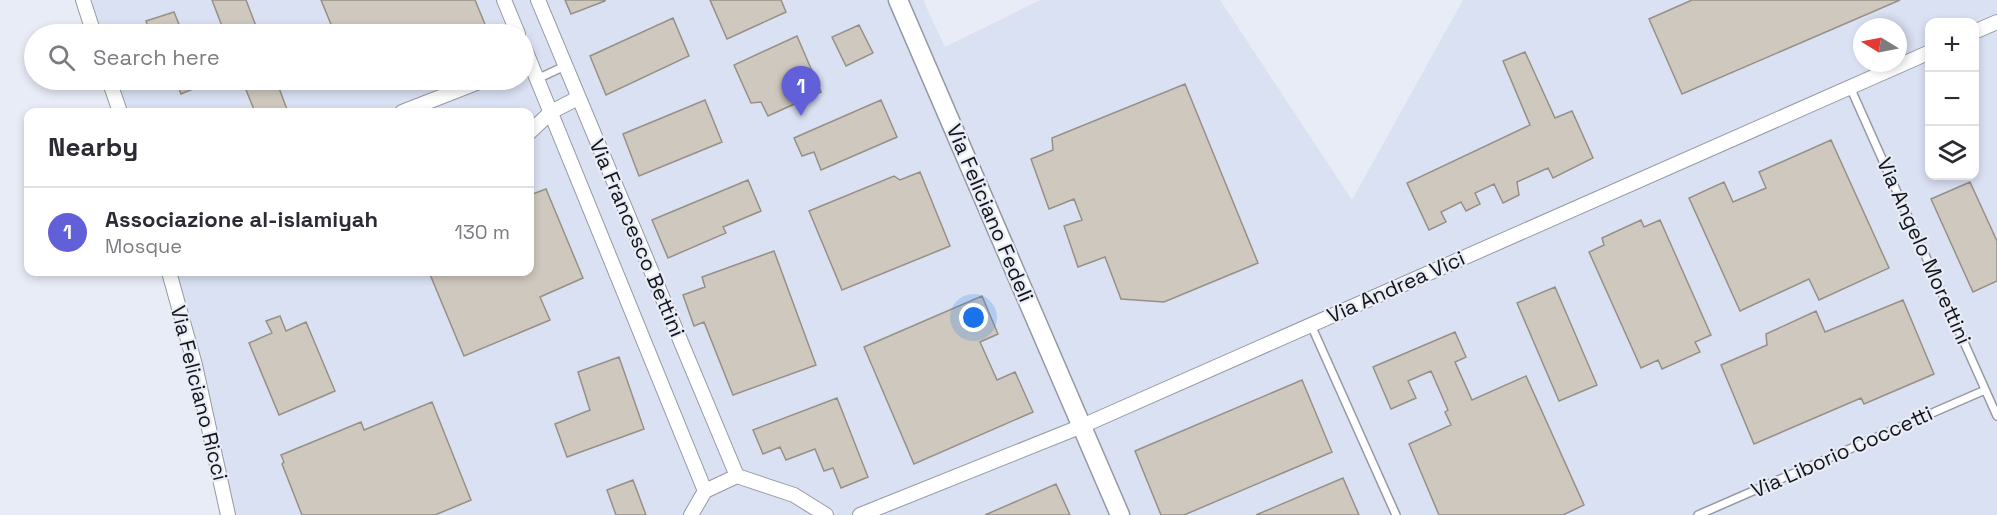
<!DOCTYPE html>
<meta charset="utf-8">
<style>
:root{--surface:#fff;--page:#f2f2f3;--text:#2b2b33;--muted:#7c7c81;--line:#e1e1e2;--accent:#6160d8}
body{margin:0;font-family:"Space Grotesk",sans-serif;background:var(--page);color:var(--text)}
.controls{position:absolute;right:18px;top:18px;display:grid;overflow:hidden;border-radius:12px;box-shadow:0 3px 9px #0003}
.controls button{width:54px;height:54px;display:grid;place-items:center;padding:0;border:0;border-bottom:2px solid var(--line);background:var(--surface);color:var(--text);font:30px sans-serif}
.compass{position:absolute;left:1853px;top:18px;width:54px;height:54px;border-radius:50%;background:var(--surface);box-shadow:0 3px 9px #0003;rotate:280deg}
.you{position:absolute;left:974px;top:318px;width:21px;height:21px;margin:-15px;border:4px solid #fff;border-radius:50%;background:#1a73e8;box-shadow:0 0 0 9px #1a73e833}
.badge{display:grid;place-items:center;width:39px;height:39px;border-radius:50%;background:var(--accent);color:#fff;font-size:20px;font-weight:700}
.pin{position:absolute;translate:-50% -50px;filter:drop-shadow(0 2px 3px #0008)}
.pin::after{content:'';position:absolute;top:32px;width:21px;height:18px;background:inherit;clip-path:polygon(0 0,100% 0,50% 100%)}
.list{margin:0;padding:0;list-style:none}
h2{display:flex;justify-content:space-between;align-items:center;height:78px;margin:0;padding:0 24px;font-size:26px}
h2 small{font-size:20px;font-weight:400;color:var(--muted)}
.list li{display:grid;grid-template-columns:39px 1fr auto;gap:18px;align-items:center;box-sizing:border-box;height:90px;padding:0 24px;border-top:2px solid var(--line)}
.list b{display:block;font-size:22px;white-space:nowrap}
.list p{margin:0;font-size:20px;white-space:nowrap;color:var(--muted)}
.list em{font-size:20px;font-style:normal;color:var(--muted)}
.icon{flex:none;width:33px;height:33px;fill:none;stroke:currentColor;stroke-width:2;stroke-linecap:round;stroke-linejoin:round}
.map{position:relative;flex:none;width:1997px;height:515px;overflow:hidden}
.search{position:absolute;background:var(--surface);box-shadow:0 3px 9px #0003;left:24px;top:24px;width:510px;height:66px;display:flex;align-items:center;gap:15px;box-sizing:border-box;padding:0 21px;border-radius:33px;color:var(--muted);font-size:22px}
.panel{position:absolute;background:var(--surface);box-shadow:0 3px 9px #0003;left:24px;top:108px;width:510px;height:168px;border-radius:12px}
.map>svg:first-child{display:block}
</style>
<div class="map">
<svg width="1997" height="515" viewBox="0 0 1997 515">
<rect width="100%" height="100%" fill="#e8ecf7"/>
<path fill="#dae1f3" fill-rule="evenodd" d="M92,0H923L945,47L1040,0H1220L1352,200L1463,0H1997V515H223L191,362L166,272H530V112H123L114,80H524V34H101ZM1930,22H1974V176H1930ZM1862,27H1898V63H1862Z"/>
<path fill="#cfc8bf" stroke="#969087" stroke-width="1.5" d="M212,0H246L259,34H225Z
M321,0H475L489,34H335Z
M565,0H605V1L571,14Z
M710,0H781L786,12L727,39Z
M1692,0H1900L1682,94L1649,19Z
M174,12L183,34H147L143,26L147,24L146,21Z
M673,18L689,56L606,95L590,56Z
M859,25L873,53L846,66L832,37Z
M797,36L821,92L768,116L761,102L751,103L734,65Z
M1525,52L1555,118L1572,111L1593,158L1553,178L1548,168L1517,182L1519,195L1503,203L1494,184L1475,193L1480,204L1466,211L1461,202L1441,212L1446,222L1429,230L1407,183L1530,125L1503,61Z
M176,80H214L181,94Z
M242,80H276L288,112H255Z
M1185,84L1258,263L1164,302L1121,299L1105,257L1078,267L1064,226L1082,220L1074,199L1049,209L1031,159L1053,150L1052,138Z
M705,100L722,142L639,176L623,134Z
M881,100L897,137L821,170L814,152L802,156L794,138Z
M1831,140L1889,268L1819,300L1809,279L1740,311L1689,198L1724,182L1733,202L1766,188L1759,172Z
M920,172L950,246L842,290L809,211L894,176L900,180Z
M748,180L761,211L723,227L726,233L668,258L652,220Z
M1970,182L1997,241V281L1973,292L1931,199Z
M546,189L583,278L540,297L550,320L464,356L429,272H530V195Z
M1641,220L1644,227L1660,220L1711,335L1695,342L1700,352L1662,369L1658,360L1641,368L1589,252L1604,245L1602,238Z
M774,251L816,365L733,395L704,322L694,326L683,295L705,287L702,277Z
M1555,287L1597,385L1559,401L1517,303Z
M982,296L998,334L980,342L997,380L1015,372L1033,412L914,464L864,347Z
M1903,300L1934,374L1864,404L1861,398L1754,444L1721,365L1767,345L1766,334L1816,311L1825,332Z
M280,316L286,331L306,322L335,391L279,415L249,343L272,333L266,321Z
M1455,332L1466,357L1455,362L1472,400L1526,376L1584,505L1563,515H1439L1409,444L1451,425L1445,412L1448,410L1431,371L1408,381L1416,398L1391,409L1373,367Z
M619,357L644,429L567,457L555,424L590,410L578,372Z
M1302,380L1332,452L1184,515H1161L1135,451Z
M837,398L868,477L841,488L833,468L824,471L815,449L786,460L780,447L763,454L753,430Z
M432,402L471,500L435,515H302L282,464L284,462L281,455L361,422L364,430Z
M1343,478L1359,515H1256Z
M633,480L646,515H616L607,490Z
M1056,484L1070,515H985Z"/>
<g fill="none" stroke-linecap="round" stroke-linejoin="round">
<g stroke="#9599a3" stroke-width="10">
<path id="service" d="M537,79L565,66
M1850,87L1997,416
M1311,325L1396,515
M1698,515L1985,390"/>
</g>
<g stroke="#9599a3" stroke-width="16">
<path id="minor" d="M83,0L94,34
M504,0L518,34
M538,0L737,476
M1974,32L1997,22
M524,47L705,491
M109,80L120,112
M402,112L484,80
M530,132L551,112L578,98
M169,272L195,365L228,515
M691,515L705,491L737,476L794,495L826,515
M860,515L1082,426L1930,52"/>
</g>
<g stroke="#9599a3" stroke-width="21">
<path id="tertiary" d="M898,0L1120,515"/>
</g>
<use href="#service" stroke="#fff" stroke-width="7"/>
<use href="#minor" stroke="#fff" stroke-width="14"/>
<use href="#tertiary" stroke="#fff" stroke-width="18"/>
</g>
<g text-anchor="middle" stroke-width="4.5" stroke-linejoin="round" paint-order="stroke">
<g font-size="21" fill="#131418" stroke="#e8ecf7">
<text transform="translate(990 213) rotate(67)" y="7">Via Feliciano Fedeli</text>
<text transform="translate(637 238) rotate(67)" y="7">Via Francesco Bettini</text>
<text transform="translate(1924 251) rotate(66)" y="7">Via Angelo Morettini</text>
<text transform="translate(1396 287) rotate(-24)" y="7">Via Andrea Vici</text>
<text transform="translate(199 393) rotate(76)" y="7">Via Feliciano Ricci</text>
<text transform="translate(1842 452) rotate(-24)" y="7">Via Liborio Coccetti</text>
</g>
</g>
</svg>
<div class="controls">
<button>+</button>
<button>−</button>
<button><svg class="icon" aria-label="layers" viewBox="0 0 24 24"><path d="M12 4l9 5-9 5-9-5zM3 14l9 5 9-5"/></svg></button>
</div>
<svg class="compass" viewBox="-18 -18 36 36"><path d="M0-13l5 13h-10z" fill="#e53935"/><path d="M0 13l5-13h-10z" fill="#7c7c81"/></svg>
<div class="you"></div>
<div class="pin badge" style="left:801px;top:116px">1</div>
<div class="search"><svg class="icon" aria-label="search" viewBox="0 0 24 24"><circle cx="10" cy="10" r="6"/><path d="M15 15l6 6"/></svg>Search here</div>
<section class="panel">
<h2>Nearby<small></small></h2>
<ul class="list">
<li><span class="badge">1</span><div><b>Associazione al-islamiyah</b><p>Mosque</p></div><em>130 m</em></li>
</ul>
</section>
</div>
